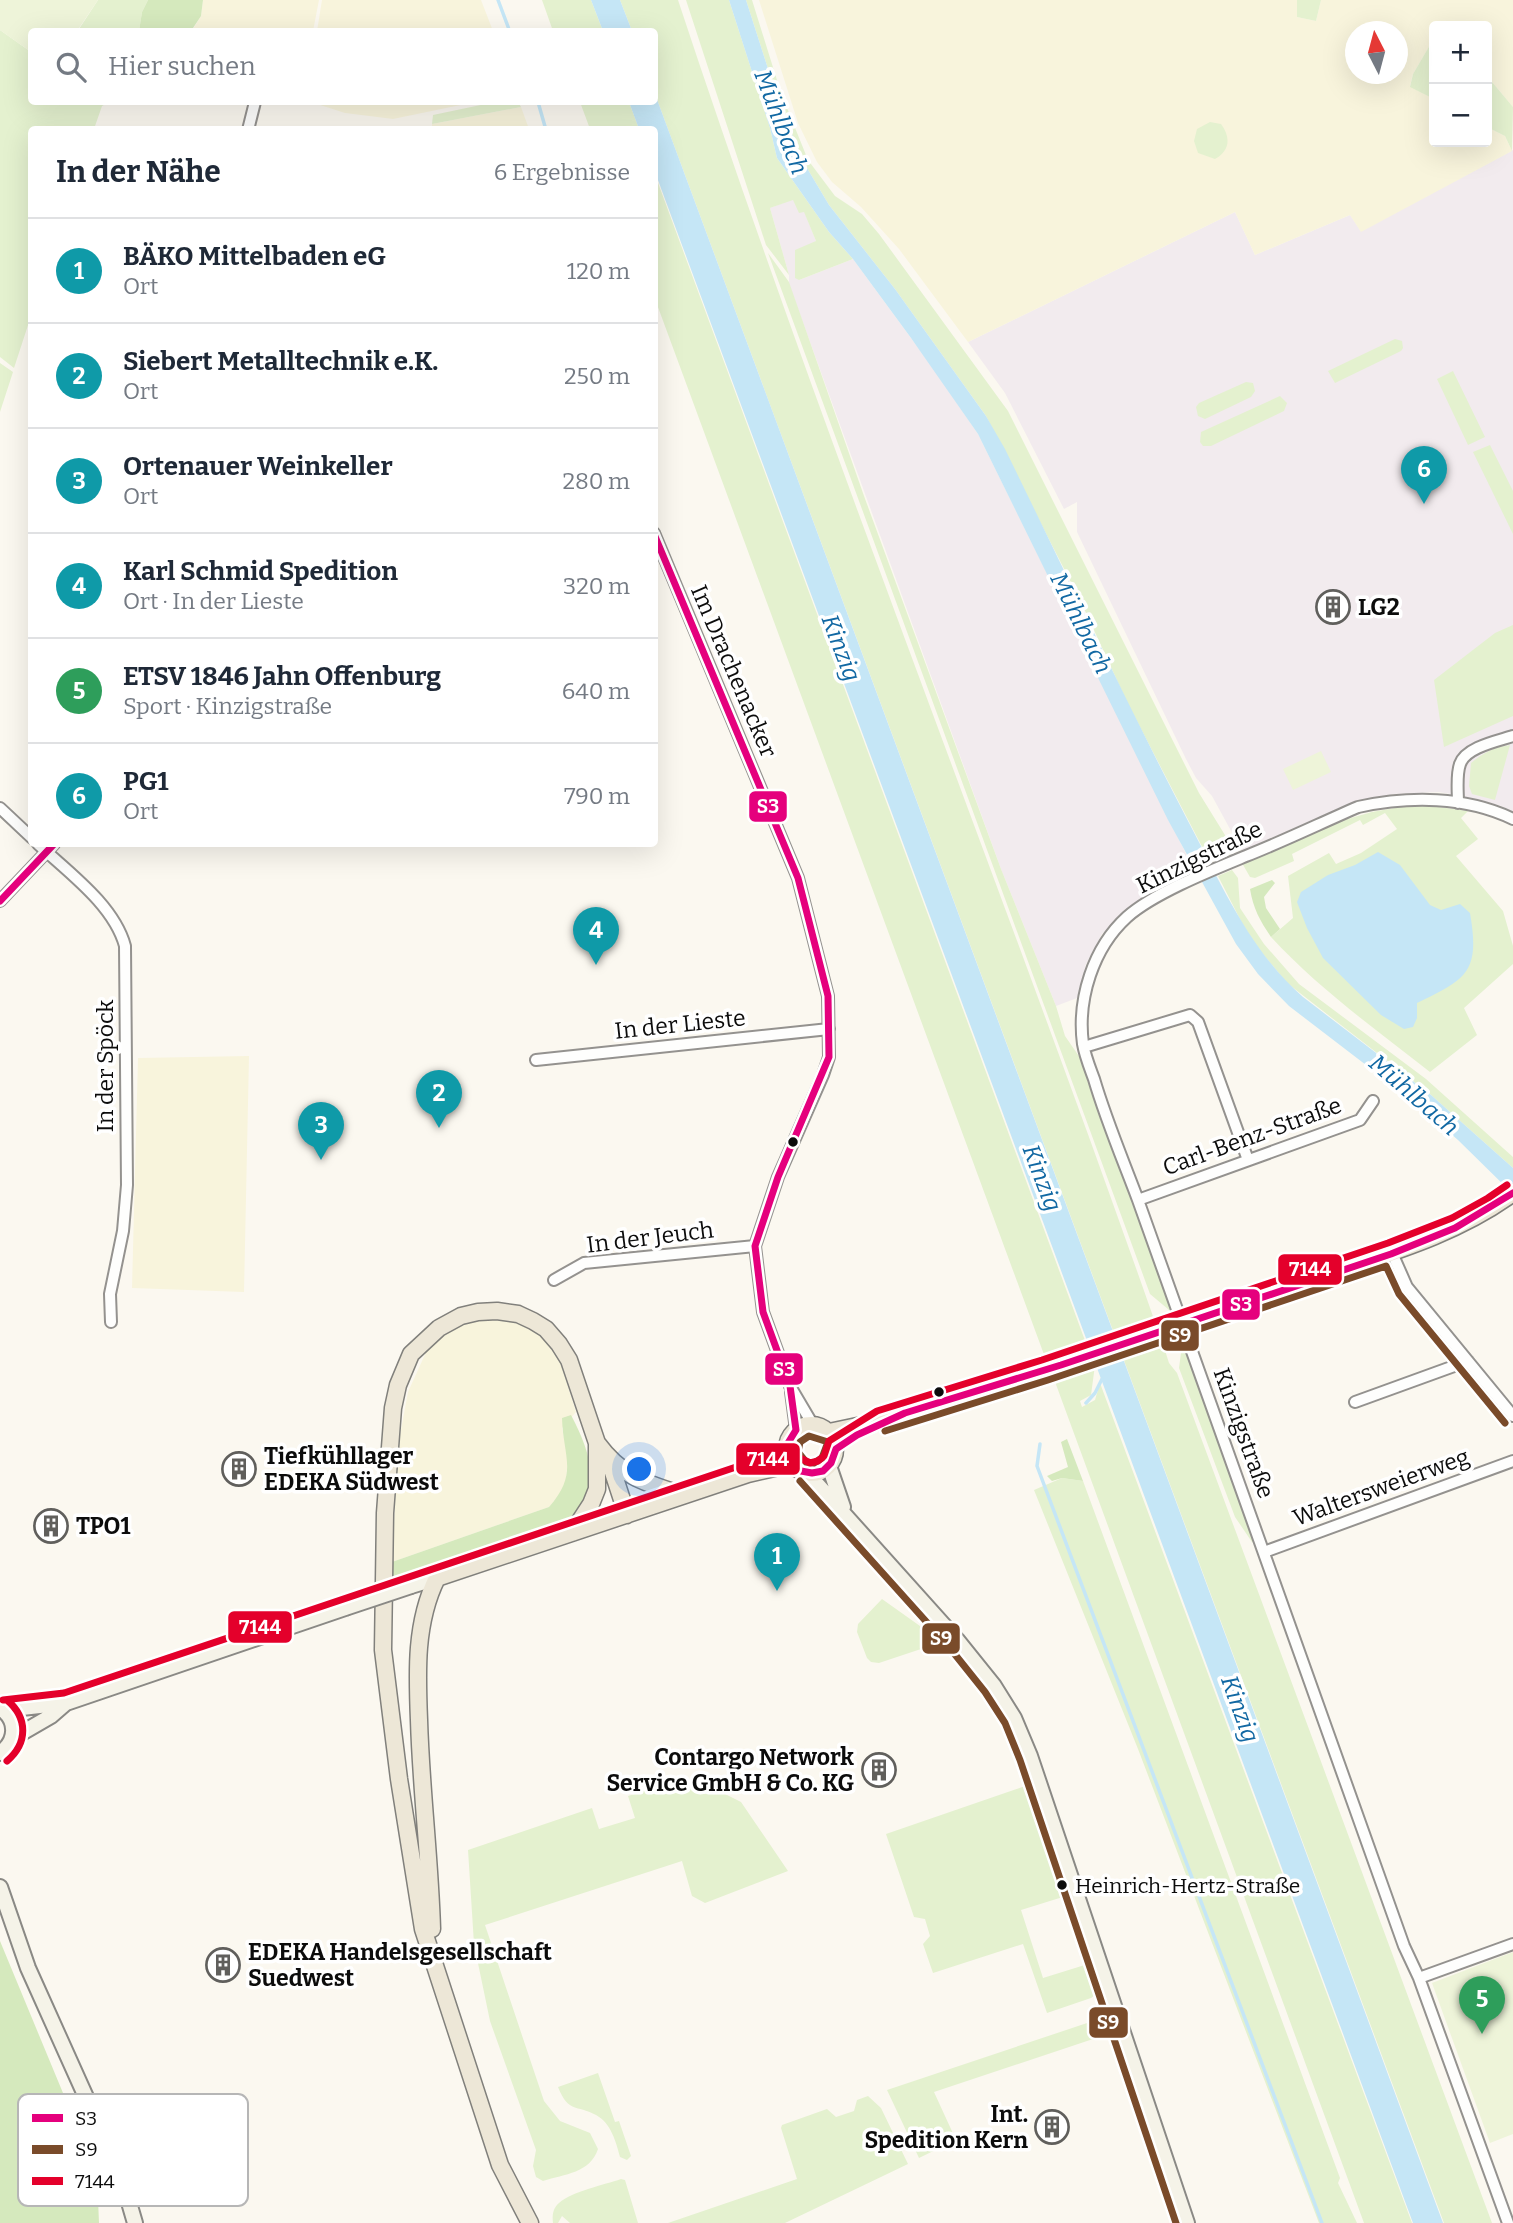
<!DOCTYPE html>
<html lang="de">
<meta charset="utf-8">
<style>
:root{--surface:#fff;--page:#f2f2f3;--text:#1f2937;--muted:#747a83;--line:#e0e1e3;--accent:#2563eb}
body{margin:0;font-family:Bitter,serif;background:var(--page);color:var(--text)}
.controls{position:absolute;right:21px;top:21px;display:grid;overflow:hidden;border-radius:7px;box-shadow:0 7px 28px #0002}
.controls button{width:63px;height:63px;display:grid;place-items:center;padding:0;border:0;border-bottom:2px solid var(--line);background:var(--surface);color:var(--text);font:35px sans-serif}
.compass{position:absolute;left:1345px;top:21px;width:63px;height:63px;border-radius:50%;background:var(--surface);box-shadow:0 7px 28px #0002;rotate:354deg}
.you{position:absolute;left:640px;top:1470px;width:24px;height:24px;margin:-18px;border:5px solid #fff;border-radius:50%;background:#1a73e8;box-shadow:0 0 0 10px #1a73e833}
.badge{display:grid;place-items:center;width:46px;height:46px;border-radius:50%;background:var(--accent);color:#fff;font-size:23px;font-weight:700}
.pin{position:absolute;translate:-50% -58px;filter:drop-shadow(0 2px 4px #0008)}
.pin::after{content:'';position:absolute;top:37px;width:24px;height:21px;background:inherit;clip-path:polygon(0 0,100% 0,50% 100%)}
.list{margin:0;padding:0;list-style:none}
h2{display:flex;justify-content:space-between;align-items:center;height:91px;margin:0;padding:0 28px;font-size:30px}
h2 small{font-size:23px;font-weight:400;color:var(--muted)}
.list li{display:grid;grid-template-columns:46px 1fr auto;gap:21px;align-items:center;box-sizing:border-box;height:105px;padding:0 28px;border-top:2px solid var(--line)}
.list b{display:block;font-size:26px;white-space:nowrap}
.list p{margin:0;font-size:23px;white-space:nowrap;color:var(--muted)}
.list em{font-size:23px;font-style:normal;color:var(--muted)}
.icon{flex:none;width:38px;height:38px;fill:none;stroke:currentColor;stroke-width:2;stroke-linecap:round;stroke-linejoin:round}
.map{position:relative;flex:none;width:1513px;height:2223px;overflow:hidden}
.search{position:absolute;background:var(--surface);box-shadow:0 7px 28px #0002;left:28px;top:28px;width:630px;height:77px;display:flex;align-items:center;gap:18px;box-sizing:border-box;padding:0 24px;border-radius:7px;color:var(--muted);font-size:26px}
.panel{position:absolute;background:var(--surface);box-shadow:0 7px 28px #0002;left:28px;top:126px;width:630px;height:721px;border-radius:7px}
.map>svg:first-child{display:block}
</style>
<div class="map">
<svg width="1513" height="2223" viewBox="0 0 1513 2223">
<rect width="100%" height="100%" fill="#fbf8f0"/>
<path fill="#f2ebee" d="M1513,150V812L1501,806L1467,797L1439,792L1394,794L1347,805L1242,851L1212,796L1196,778L1186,759L1077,532V502L1064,509L1005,393L968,342L1235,212L1255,255L1350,215L1361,231Z
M793,199L804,211L816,241L799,280L853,259L930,364L978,434L1195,872L1155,891L1126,910L1102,934L1086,964L1077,998L1056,1006L1001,869L789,284V275L770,208Z"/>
<path fill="#f8f4dc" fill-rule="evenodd" d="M203,0H319L313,31L191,32L201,16Z
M322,0H481L493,31H317Z
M759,0H1297V17L1316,21L1321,0H1513V107L1487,76V26H1434V38L1413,74L1410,86L1434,99V142H1487V127L1505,136L1512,151L1361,232L1350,215L1255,255L1235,212L968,342L899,249L861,207L832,182L817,162L798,123ZM1356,32H1398V74H1356Z
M311,102H475L393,119L345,113Z
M521,107L529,129L432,130V124Z
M249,1056L244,1292L132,1288L138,1058Z
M486,1316L520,1321L545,1336L558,1355L576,1412L562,1428L568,1457L566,1481L559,1496L549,1507L392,1562L398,1446L408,1392L427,1350L442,1333L468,1319Z"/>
<path fill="#e4f1cf" d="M98,0H148L142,12L139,31L77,32Z
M542,0H591L603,31H553Z
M620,0H678C825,445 1000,880 1155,1322L1115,1336L655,94L654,32L632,31Z
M686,0H729L770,128L777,158L829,232L853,259L799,280L795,278V250L816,241L804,212L799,213L793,200L770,208L789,275L766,245Z
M746,0H752L781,93L808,160L835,196L862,214L879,234L1008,411L1199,793L1233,848L1230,854L1210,862L1127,702L1082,604L986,416L895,289L829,205L804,163L779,103Z
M1297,0H1321L1316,21L1297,17Z
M0,30L31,52L32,102H109L102,106L94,129L32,130L31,316L14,368L0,357Z
M1434,38V99L1410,87L1413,74Z
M1487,76L1513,107L1512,151L1505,136L1487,127Z
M495,102H518L521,107L432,124L433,115Z
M580,102H629L639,129H590Z
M1210,122L1221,124C1231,137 1230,151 1215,159L1198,153L1194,141L1197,129Z
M654,172L1087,1346L1046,1360L655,299Z
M768,253L789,282L864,496L1001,869L1056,1006L1065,1036L1083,1062L1175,1315L1150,1294Z
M1395,339L1402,341L1403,348L1401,351L1335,383L1328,371Z
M0,363L13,372L0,412Z
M1453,371L1485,437L1468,445L1437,379Z
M1246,382L1253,383L1255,391L1251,397L1205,419L1198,416L1196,407L1199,403Z
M1280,396L1287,403L1284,411L1211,446H1203L1200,442L1201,432Z
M1490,445L1513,491V534L1473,452Z
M1513,625V716L1444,747L1434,680L1495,633Z
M1510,745L1495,800L1472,794L1469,786L1471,763C1483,753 1494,747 1510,745Z
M1417,804L1468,811L1461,818L1478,839L1456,856L1503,911L1513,946V964L1464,1008L1477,1035L1430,1072C1375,1029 1318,988 1271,937L1293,918L1288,876L1329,853L1336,864L1361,853L1397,829L1385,813L1363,825L1360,820L1292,854L1294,861L1255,878L1250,877L1242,863L1333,823L1372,812Z
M1232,870L1238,878L1240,908L1264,944L1299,984L1426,1079L1513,1157V1168L1431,1095L1287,983L1257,947L1243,925L1218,876Z
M1183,1338L1257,1544L1252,1542L1235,1517L1179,1368Z
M1162,1341L1169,1363L1177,1373L1492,2223H1444L1122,1355Z
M1095,1365L1091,1395L1080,1401L1082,1407L1095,1400L1100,1383L1412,2223H1364L1054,1379Z
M1062,1478L1083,1481L1340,2178L1338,2183L1357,2223H1319L1138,1749L1034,1490Z
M882,1599L920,1626H933L942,1636L938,1643L933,1645L879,1663L871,1662L867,1658L857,1632L858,1624Z
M685,1778L692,1791L713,1788L741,1802L788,1871L705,1903L692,1896L682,1861L485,1925L544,2101L560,2121L590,2133L598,2149C590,2173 565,2174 543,2181L536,2177L533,2166L536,2150L490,2021L474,1944L468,1850L592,1808L599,1829L635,1818L628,1796Z
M1028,1785L1066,1896L1021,1910L1043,1978L1088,1964L1098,1993L1091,1998L1047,2013L1023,1944L933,1973L923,1944L930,1936L925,1919L914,1917L886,1834Z
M1102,2018L1107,2019L1111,2033L934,2092L956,2140L919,2158L887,2090Z
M598,2073L615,2122L619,2121L631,2156L627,2160L620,2157C616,2142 611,2123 596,2115C576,2104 569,2114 558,2087Z
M868,2096L881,2108L908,2164L785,2223H668L797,2179L781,2128L782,2125L827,2109L836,2117L854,2111L857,2100Z
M621,2179L625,2180L638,2223H570L562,2216L558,2223H553C552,2215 553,2208 559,2203C573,2191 604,2185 621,2179Z"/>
<path fill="#d5e9bd" d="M148,0H203L201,16L191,31H139L142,12Z
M1272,880L1275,883L1264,897L1266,908L1280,929L1271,937C1260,921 1253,908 1250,889Z
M571,1415C589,1450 602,1482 574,1516L390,1580L392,1562L549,1507C579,1473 563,1457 562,1418Z
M1067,1439L1083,1481L1062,1478L1052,1481L1047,1476L1068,1467L1061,1442Z
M0,1941L97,2175L99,2223H0Z"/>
<path fill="#eef4d9" d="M0,0H98L77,31L32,32L31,52L0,30Z
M1321,751L1331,772L1293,790L1283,769Z
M1513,1952V2134L1490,2143L1432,1983Z"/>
<path fill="#c5e6f6" d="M591,0H620L632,31H603Z
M729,0H746L779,103L804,163L829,205L895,289L986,416L1005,449C1066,573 1124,698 1188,821C1221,883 1249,950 1303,997L1431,1095L1513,1168V1194L1458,1140L1413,1101L1289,1006L1258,974L1236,944L1168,820L978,434L911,338L853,259L829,232L777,158L770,128Z
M655,94L1443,2223H1413L655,172L654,130L639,129L629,102H654Z
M1378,852L1400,865L1430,905L1441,910L1460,904L1470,913C1480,971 1468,979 1417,1003V1018L1413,1027L1404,1029L1381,1015L1323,958L1307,928L1297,902L1301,892L1328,875L1355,865Z"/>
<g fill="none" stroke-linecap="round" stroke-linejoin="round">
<path stroke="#c5e6f6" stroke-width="3.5" d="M498,0L510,32
M538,102L546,130
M1086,1403L1095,1393L1102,1379
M1040,1444L1037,1466L1322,2223"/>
<g stroke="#94928f" stroke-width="14">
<path id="street" d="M248,130L255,102
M654,533L798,878L828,996L829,1057L823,1075L778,1177L755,1246L763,1312L790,1386L813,1425
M1458,803C1458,791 1456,775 1460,764C1466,747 1498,741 1513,736
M0,808L32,838
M38,844C68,872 114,905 125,946L127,1185L123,1231L110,1294L111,1322
M0,901L54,844
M1084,1047L1190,1015L1198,1022L1248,1160
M536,1060L829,1029
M1138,1200L1360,1120L1373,1101
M1392,1253L1407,1287L1513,1416
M554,1280L584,1263L755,1246
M791,1392L796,1430
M1355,1402L1468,1361
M1264,1552L1513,1461
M1419,1978L1513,1944
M1508,2223L1419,1978L1404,1946L1138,1200C1123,1160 1106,1120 1094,1079C1090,1068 1085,1056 1083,1044C1077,999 1093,948 1127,917C1154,893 1212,870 1246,856C1284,841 1321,823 1358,807C1409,796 1466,796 1513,819"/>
</g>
<g stroke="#8a8985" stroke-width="18">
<path id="secondary" d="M829,1466L843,1507
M808,1474L957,1640L994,1686L1014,1718L1030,1756L1187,2223
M411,1586L437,1578
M0,1708C18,1720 17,1741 0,1753
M4,1710L66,1703L345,1608
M13,1738L51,1716L66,1703
M0,1887L28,1968L121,2175L135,2223"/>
</g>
<g stroke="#81807c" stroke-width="19">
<path id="primary" d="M1217,1311C1261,1297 1304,1282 1348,1267C1406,1248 1464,1229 1513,1193
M787 1449a24 24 0 1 1 48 0a24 24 0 1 1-48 0Z
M829,1432L881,1421L1045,1370
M597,1443C622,1477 645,1483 683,1495
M609,1460L627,1515
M432,1929C430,1859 421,1790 419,1720C417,1672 415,1622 437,1578L748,1474L792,1464
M530,2223L500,2165L423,1929L399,1779L383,1650L385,1513L393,1408L398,1385L411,1354L439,1328L461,1316L478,1312L497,1311L518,1314L533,1321L546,1329L559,1344L569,1360L597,1443V1489L591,1504L572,1533"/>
</g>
<use href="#street" stroke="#fefefd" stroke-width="10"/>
<use href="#secondary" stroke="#f5f3e8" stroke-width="14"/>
<use href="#primary" stroke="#ede7d7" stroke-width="16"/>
<g stroke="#8a8985" stroke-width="18" stroke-linecap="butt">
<path id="secondary-bridge" d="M345,1608L411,1586"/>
</g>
<g stroke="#81807c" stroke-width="19" stroke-linecap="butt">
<path id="primary-bridge" d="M1045,1370L1217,1311"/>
</g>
<use href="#secondary-bridge" stroke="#f5f3e8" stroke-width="14"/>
<use href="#primary-bridge" stroke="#ede7d7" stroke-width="16"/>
<g stroke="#fff" stroke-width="12">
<path id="bus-1" d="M654,534L798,878L828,996L829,1057L778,1177L755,1246L763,1312L790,1386L796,1430L788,1443L787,1455L792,1464L801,1471L812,1473L823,1471L831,1463L836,1449L857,1435L905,1413L1061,1365L1391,1254L1455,1228L1513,1193
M0,901L54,844"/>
</g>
<g stroke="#fff" stroke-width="12">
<path id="bus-2" d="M885,1431L1048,1380L1386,1266L1399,1294L1505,1423
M809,1436L828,1442L822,1458L814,1463L806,1462L798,1452L800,1442Z
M800,1481L949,1647L985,1692L1005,1723L1020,1760L1176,2223"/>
</g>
<g stroke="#fff" stroke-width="12">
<path id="bus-3" d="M3,1700L64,1693L745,1464L792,1454L810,1463L818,1461L824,1456L829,1441L877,1411L1042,1360L1388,1243L1452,1218L1488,1198L1507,1185
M7,1700C28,1718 28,1743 7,1761"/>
</g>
<use href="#bus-1" stroke="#e5007d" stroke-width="7"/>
<use href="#bus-2" stroke="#7a4b2a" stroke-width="7"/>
<use href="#bus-3" stroke="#e4002b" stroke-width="7"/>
</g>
<defs>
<g id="building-ring" transform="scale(1.75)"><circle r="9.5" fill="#fff" stroke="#605f5c" stroke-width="1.5"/><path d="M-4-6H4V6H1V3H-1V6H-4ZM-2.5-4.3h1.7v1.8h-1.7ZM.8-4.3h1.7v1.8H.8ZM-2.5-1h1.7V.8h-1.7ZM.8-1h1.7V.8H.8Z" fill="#605f5c"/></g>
</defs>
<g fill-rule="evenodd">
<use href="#building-ring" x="1333" y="607"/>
<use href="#building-ring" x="239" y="1469"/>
<use href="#building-ring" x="51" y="1526"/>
<use href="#building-ring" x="879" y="1770"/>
<use href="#building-ring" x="223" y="1965"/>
<use href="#building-ring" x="1052" y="2127"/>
</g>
<g fill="#0c0c0c" stroke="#fff" stroke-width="2.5">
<circle cx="793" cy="1142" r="6"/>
<circle cx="939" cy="1392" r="6"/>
<circle cx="1062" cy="1885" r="6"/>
</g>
<g text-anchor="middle" stroke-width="7" stroke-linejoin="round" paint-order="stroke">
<g font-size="21" fill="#0c0c0c" stroke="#fff" text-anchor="start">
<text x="1075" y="1893">Heinrich-Hertz-Straße</text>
</g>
<g font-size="23" font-weight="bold" fill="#0c0c0c" stroke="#fff" text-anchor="start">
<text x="1358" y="615">LG2</text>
<text x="264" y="1464">Tiefkühllager<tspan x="264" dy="26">EDEKA Südwest</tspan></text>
<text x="76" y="1534">TPO1</text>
<text x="854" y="1765" text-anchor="end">Contargo Network<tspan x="854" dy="26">Service GmbH &amp; Co. KG</tspan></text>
<text x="248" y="1960">EDEKA Handelsgesellschaft<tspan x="248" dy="26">Suedwest</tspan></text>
<text x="1028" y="2122" text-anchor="end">Int.<tspan x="1028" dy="26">Spedition Kern</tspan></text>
</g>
<g font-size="23" fill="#0c0c0c" stroke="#fff">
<text transform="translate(734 671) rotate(67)" y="8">Im Drachenacker</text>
<text transform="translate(1199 857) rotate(-26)" y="8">Kinzigstraße</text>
<text transform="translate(680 1024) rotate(-6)" y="8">In der Lieste</text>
<text transform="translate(105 1066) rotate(-90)" y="8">In der Spöck</text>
<text transform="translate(1252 1136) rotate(-20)" y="8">Carl-Benz-Straße</text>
<text transform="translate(650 1237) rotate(-7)" y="8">In der Jeuch</text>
<text transform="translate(1244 1433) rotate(70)" y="8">Kinzigstraße</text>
<text transform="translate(1381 1487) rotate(-20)" y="8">Waltersweierweg</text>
</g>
<g font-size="24" font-style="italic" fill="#1168a3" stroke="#fff">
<text transform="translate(781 122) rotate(69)" y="8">Mühlbach</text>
<text transform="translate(1081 623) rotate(64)" y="8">Mühlbach</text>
<text transform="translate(841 648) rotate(69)" y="8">Kinzig</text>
<text transform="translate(1414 1095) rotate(41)" y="8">Mühlbach</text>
<text transform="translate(1042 1178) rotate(69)" y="8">Kinzig</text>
<text transform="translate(1240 1709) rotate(70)" y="8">Kinzig</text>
</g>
</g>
<rect x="18" y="2094" width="230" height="112" rx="10" fill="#fff" stroke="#b6b6b6" stroke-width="2"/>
<rect x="32" y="2114" width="31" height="8" fill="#e5007d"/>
<rect x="32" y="2145" width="31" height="9" fill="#7a4b2a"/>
<rect x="32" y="2177" width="31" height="8" fill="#e4002b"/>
<g font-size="19" fill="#0c0c0c">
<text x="75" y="2125">S3</text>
<text x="75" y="2156">S9</text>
<text x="75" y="2188">7144</text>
</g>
<g stroke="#fff" stroke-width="2.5">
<rect x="748" y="790" width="40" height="33" rx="7" fill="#e5007d"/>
<rect x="1277" y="1253" width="66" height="33" rx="7" fill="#e4002b"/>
<rect x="1221" y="1288" width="40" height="33" rx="7" fill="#e5007d"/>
<rect x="1160" y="1319" width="40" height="33" rx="7" fill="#7a4b2a"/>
<rect x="764" y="1352" width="40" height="34" rx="7" fill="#e5007d"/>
<rect x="735" y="1442" width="66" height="34" rx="7" fill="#e4002b"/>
<rect x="227" y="1610" width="66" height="34" rx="7" fill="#e4002b"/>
<rect x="921" y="1622" width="40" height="33" rx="7" fill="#7a4b2a"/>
<rect x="1088" y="2006" width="41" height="33" rx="7" fill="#7a4b2a"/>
</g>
<g font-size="19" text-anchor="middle" font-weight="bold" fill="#fff">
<text x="768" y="813">S3</text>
<text x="1310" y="1276">7144</text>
<text x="1241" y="1311">S3</text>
<text x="1180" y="1342">S9</text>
<text x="784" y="1376">S3</text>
<text x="768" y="1466">7144</text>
<text x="260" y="1634">7144</text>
<text x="941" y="1645">S9</text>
<text x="1108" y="2029">S9</text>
</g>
</svg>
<div class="controls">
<button>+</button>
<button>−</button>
</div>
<svg class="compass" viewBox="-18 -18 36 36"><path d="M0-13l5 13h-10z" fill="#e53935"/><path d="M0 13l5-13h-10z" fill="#747a83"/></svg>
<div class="you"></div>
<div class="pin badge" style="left:777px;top:1591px;background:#0f9aa8">1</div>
<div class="pin badge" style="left:439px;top:1128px;background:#0f9aa8">2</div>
<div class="pin badge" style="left:321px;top:1160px;background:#0f9aa8">3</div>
<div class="pin badge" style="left:596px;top:965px;background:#0f9aa8">4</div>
<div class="pin badge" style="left:1482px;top:2034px;background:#2e9e5b">5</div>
<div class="pin badge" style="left:1424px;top:504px;background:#0f9aa8">6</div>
<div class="search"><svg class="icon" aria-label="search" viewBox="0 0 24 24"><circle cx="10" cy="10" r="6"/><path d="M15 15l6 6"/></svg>Hier suchen</div>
<section class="panel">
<h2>In der Nähe<small>6 Ergebnisse</small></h2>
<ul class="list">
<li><span class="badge" style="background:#0f9aa8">1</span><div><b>BÄKO Mittelbaden eG</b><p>Ort</p></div><em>120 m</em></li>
<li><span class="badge" style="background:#0f9aa8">2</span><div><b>Siebert Metalltechnik e.K.</b><p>Ort</p></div><em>250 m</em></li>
<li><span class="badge" style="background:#0f9aa8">3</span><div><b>Ortenauer Weinkeller</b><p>Ort</p></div><em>280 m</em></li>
<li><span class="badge" style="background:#0f9aa8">4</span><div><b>Karl Schmid Spedition</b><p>Ort · In der Lieste</p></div><em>320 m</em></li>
<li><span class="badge" style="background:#2e9e5b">5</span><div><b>ETSV 1846 Jahn Offenburg</b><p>Sport · Kinzigstraße</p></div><em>640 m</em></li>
<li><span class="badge" style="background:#0f9aa8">6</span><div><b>PG1</b><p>Ort</p></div><em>790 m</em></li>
</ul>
</section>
</div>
